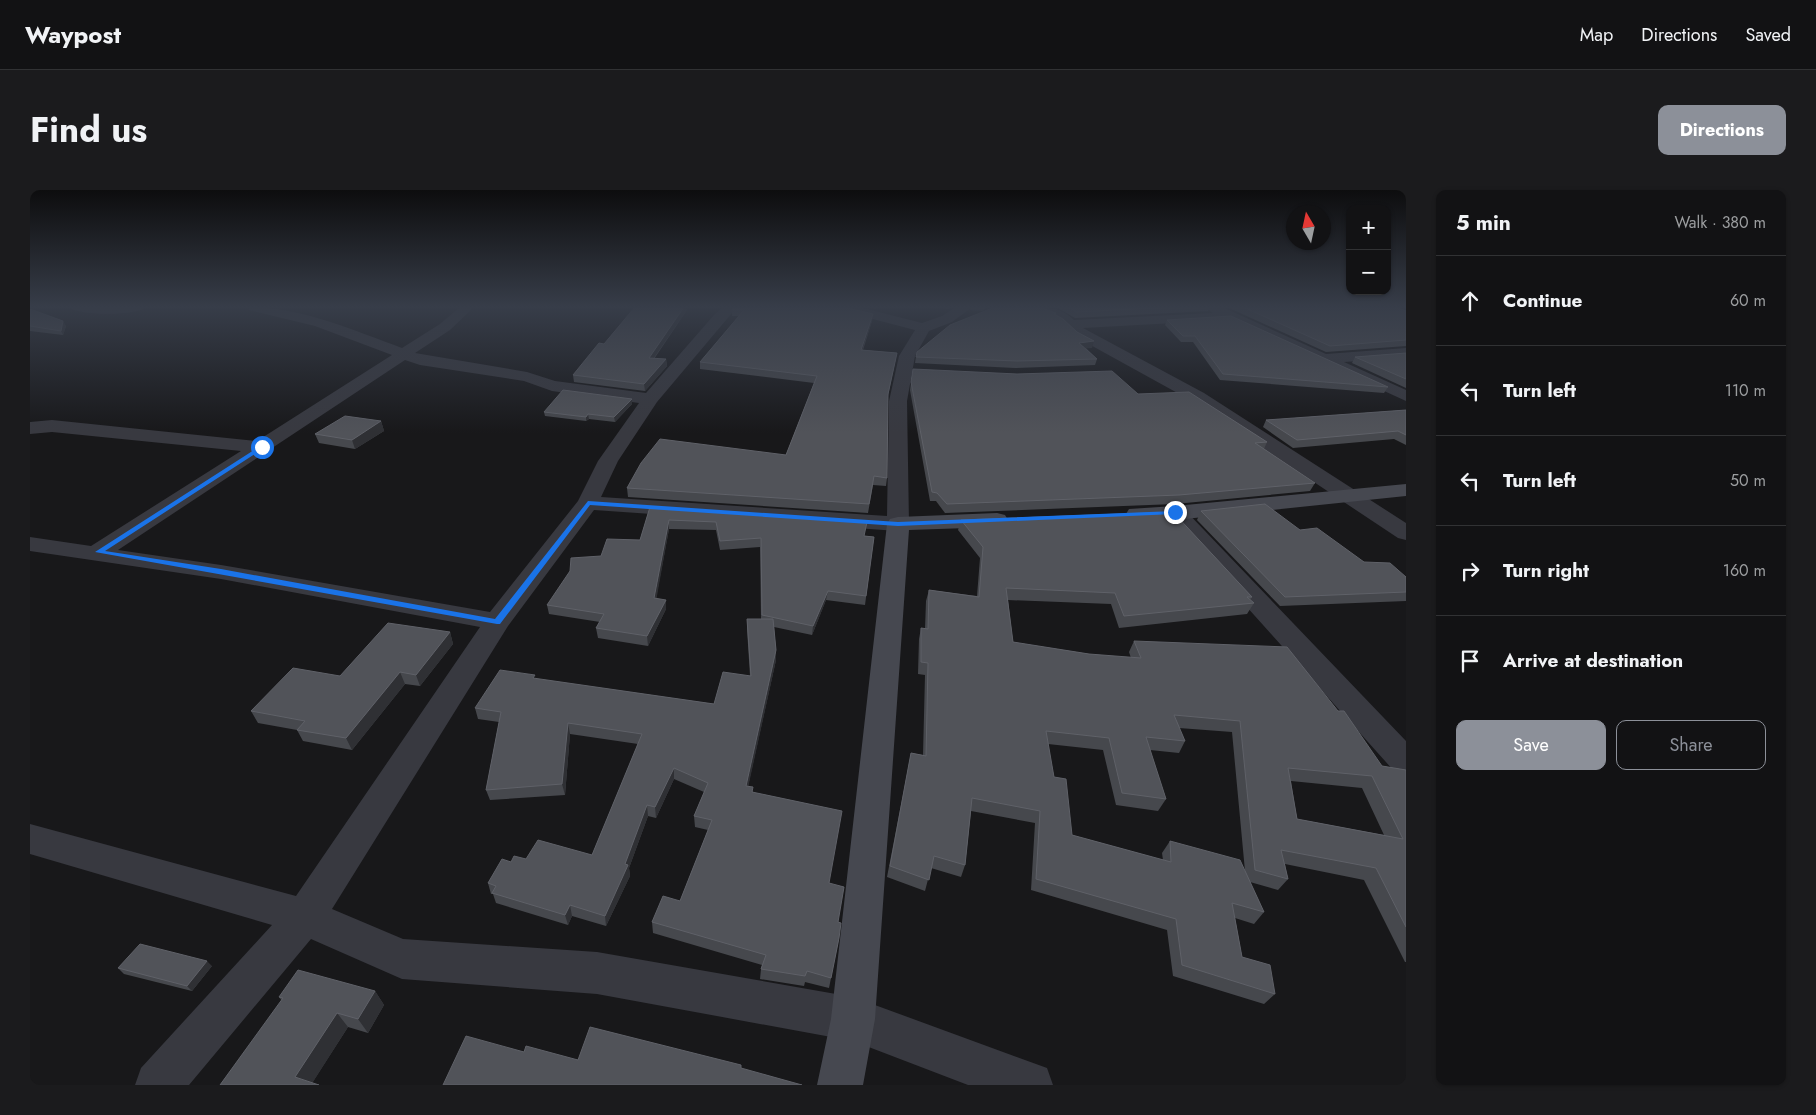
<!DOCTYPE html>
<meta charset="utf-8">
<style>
:root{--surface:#121214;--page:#1b1b1d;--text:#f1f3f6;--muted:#9c9ea0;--line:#313234;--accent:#8c9099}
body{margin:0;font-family:Jost,sans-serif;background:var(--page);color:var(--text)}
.controls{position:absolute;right:15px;top:15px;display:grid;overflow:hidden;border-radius:10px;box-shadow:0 1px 4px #0004}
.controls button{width:45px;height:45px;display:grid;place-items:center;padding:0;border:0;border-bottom:1px solid var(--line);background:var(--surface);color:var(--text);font:25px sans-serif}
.compass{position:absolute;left:1256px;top:15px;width:45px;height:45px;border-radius:50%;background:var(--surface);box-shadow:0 1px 4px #0004;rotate:351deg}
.stop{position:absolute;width:15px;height:15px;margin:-11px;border:4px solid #1a73e8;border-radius:50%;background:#fff}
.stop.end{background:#1a73e8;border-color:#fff;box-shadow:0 1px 5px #0008}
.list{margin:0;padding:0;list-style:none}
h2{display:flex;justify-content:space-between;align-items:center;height:65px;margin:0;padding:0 20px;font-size:21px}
h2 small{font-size:16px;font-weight:400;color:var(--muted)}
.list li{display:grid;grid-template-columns:32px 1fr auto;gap:15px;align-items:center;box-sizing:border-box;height:90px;padding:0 20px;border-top:1px solid var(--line)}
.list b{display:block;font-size:19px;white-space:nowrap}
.list em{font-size:16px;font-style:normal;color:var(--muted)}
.actions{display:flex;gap:10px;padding:15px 20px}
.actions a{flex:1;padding:11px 0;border:1px solid var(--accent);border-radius:10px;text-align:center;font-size:18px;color:var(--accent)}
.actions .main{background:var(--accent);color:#fff}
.icon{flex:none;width:28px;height:28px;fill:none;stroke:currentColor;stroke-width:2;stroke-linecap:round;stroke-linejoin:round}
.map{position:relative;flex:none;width:1376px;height:895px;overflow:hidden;border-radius:10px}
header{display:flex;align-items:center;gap:30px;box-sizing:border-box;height:70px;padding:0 25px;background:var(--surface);border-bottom:1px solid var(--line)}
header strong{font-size:24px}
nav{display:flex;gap:28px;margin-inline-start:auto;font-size:18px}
.intro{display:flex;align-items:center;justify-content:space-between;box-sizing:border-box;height:120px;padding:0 30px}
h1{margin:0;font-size:35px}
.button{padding:12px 22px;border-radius:10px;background:var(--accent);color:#fff;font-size:18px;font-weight:700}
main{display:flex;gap:30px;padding:0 30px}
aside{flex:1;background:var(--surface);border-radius:10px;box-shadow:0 1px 4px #0004}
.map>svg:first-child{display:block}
</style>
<header>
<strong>Waypost</strong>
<nav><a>Map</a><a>Directions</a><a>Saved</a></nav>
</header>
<div class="intro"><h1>Find us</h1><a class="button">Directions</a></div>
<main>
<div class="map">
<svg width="1376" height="895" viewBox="0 0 1376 895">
<rect width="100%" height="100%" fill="#18181a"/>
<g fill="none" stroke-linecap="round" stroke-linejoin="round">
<path fill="#383940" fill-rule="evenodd" d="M39,117H116C108,126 47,126 39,117Z
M218,117C271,117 322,140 372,158L410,134L430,117H444L420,140L385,163L497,182L525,191L616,203L684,125L693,117H707L627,212L588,271L571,307L857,326L859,211L869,166L885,140L808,120L807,117H829L892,133L912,126L926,117H942L922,132L899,141L885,166L877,211L879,334L876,339L868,341L564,320L478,436L302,719L373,749L567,762L823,807L1017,878L1023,895H938L823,851L567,804L372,789L281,749L159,895H105L111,878L242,735L0,664V634L266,706L450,437L191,389L0,361V347L61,356L211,261L22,242L0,244V232L22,230L227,251L362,165L285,136L219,120ZM375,170L390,175L494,191L522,201L609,213L568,271L548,311L460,422L191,375L88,360Z
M1003,117C1019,117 1032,118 1044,130L1183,123L1175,117H1192L1296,164L1376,158V168L1314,172L1376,200V211L1199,130L1053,138L1174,203L1376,333V350L1368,348L1162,211L1046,147L1028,129L1004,120Z
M1145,316L1153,318L1376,551V585L1364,581L1137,328L1134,323L1137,318Z"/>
<path fill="#464850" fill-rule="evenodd" d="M1376,294V306L1145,330L1107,331L1099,329L1096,324L1099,319L1145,316Z
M967,323L975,325L978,330L975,335L967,337L879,340L845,829L833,895H787L801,829L857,334L860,329L868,327Z"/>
</g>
<path fill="#46484d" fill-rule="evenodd" d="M659,117L624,169H636L637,176L615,201L544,192L543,185L574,154Z
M837,117H846V119Z
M897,117H922L919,119Z
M941,117H956L953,121L940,120Z
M1026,117H1179L1178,121L1045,128Z
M1197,117H1366L1376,121V156L1296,162Z
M0,119L36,136L33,145L0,141Z
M702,120L843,124L842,131L833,160L867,163L858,206L857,288L856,296L843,295L838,323L598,307L597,298L756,265L784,193L670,179V172L709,126H702Z
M1026,123V124L1062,158H1056L1067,169L1065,175L985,178L885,173L886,167Z
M1137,130L1358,197L1354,203L1190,190L1163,152H1151L1135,135Z
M1376,163V198L1322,173L1325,167Z
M883,179L1108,204L1237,252L1234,259L1285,293L1280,301L1145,314L915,323L906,311H900L880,200Z
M602,214L585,232L559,229L556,231L515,226L514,222Z
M1376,220V255L1364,249L1263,258L1233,237L1236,230Z
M351,231L354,241L325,259L289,253L285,244Z
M620,317L844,347L835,415L796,410L782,445L744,437L746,460V470L718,596L799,693L808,732L809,748L799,798L775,792L774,796L730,789L731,779L732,775L623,743L622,732L650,711L678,640L665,637L664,626L674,602L644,589L626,628L618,626L599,678L600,686L576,736L542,726L538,735L466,713L463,704H461L458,693L481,672L496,669L562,665L608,554L540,544L535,605L460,610L456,600L469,532L448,529L445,518L506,489L684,514L720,486L717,439V429H731L730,357L690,360L686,340L639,339L626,408L636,419L618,456L568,448L566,438L570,432L519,424L517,415L571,366L610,350Z
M1171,321L1270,340L1334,372L1376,387V411L1250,416L1167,330Z
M931,330L1222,407L1220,410L1224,413L1217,424L1089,438L1081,414L978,410L983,452L1059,464L1101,468L1099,462L1104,451L1352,576L1376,580V772H1375L1334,690L1255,674L1258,689L1248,700L1220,692L1234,722L1224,734L1205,728L1212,767L1245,804L1234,814L1143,786L1137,740L1001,700L1005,633L941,621L935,675L931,687L901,678L895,701L857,687L881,563L893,565L895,485L888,484L889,449L891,438L895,439L896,411L899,400L947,406L950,368L928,340ZM1149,538L1202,542L1215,681L1140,651L1132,663L1133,670L1042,645L1024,587L1018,554L1073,560L1086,615L1128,621L1136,609L1120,560L1149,563L1155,551ZM1261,591L1332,598L1354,645L1267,629Z
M420,442L423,454L390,496L375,494L322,560L273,551L267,540L228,533L221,521Z
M182,776L162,801L94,784L88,778Z
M345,801L354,815L338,843L318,837L282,893L190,895L252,811L249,807Z"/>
<path fill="#2f3034" d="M654,117H659L619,175V168Z
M843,124L842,131L830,166L831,160Z
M33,131L36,136L33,145L31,141Z
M1064,151L1062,158L1047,159L1049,153Z
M636,169L637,176L615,201L614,194Z
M602,209V214L585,232L584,227Z
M558,224L559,229L556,231V227Z
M351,231L354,241L325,259L322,250Z
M639,330V339L625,417L624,408Z
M798,401L796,410L782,445L783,436Z
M636,410V419L618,456L617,446Z
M420,442L423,454L390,496L386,485Z
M746,460V470L716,607V596Z
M370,482L375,494L322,560L316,548Z
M538,533L540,544L535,605L532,594Z
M644,578V589L626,628L625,617Z
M617,615L618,626L599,678L600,686L576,736L575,726Z
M540,715L542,726L538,735L535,725Z
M177,771L182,776L162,801L157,796Z
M345,801L354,815L338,843L328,829Z
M307,823L318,837L281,895L265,887Z"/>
<path fill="#515359" stroke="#5f6168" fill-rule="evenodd" d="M605,117H654L619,168L636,169L614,194L543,185L569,153L574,154Z
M704,117H814L843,124L831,160L867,163L858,204L857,288L844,286L839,314L597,298L611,273L630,249L756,265L787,186L670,172L714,120H702Z
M965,117H1009L1026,123L1024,124L1033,129L1047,142L1064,151L1049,153L1067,169L987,171L886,167L887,162L920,135Z
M1038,117H1143L1046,122Z
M1213,117H1366L1376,121V150L1300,156Z
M0,119L33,131L31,141L0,136Z
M1201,126L1358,197L1193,184L1165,146H1153L1137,130Z
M1376,163V189L1325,167Z
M883,179L987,184L1082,181L1108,204L1159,202L1237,252L1225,253L1285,293L1149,305L917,314L907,303L902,302L881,192Z
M533,200L602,209L584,227L558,224L556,227L514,222Z
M1376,220V245L1368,241L1267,250L1236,230Z
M315,226L351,231L322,250L285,244Z
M1235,314L1270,340L1287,338L1334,372L1360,373L1376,387V402L1255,407L1171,321Z
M620,317L837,332L834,346L844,347L836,406L798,401L783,436L732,425L731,348L690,351L686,332L639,330L624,408L636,410L617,446L566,438L574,424L517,415L540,381L541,368L571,366L577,349L610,350Z
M1143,322L1222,407H1217L1224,413L1094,426L1085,403L976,398L983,452L1059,464L1111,468L1104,451L1257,457L1308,521H1314L1352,576L1376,580V737L1346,678L1251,660L1258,689L1225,680L1210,531L1144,525L1155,551L1116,547L1136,609L1092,603L1079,548L1016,541L1024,587L1036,589L1042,645L1141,672L1140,651L1210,670L1234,722L1202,713L1212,767L1240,775L1245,804L1152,775L1146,729L1006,689L1010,621L942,608L935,675L904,666L899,690L860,676L881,563L896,566L898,473L891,472V438L898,439L899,400L949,407L953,357L931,330ZM1258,578L1342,586L1373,649L1267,629Z
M717,429H743L746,460L716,596L723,597L722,602L812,621L799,693L814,697L808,732L811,733L809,748L801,788L777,781L775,786L731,779L736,765L622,732L633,706L650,711L682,630L664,626L678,593L644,578L625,617L617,615L595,674L598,675L575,726L540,715L535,725L462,703L466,696L458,693L472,669L481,672L484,666L496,669L508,650L562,665L612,544L538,533L532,594L456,600L471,522L445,518L470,480L505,485L503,488L684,514L693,482L721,486Z
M358,433L420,442L386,485L370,482L316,548L267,540L275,531L221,521L263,478L310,486Z
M110,754L177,771L157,796L88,778Z
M268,780L345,801L328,829L307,823L265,887L289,895H190L253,808L249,807Z
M560,837L711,875V878L772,895H413L436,846L494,862L496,856L548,870Z"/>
<linearGradient id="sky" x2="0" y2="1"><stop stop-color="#0d0d0e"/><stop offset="0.48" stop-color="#373d49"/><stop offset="1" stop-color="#373d49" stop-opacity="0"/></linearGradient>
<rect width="1376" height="243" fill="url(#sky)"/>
<path fill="#1a73e8" d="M232,255L234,258L75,361L191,379L465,429L558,311L868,332L1145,321L1148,322L1145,324L868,336L560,315L470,434H467L65,362Z"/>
</svg>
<div class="controls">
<button>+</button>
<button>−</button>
</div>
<svg class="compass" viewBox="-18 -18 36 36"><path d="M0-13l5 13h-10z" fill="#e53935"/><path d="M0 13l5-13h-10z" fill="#9c9ea0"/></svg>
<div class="stop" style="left:232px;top:257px"></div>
<div class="stop end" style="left:1145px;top:322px"></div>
</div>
<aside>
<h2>5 min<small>Walk · 380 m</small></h2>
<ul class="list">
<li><svg class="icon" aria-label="ahead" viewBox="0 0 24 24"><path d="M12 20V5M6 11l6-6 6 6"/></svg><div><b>Continue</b></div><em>60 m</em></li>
<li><svg class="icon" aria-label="left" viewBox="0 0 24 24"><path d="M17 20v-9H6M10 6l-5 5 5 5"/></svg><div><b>Turn left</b></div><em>110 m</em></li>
<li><svg class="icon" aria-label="left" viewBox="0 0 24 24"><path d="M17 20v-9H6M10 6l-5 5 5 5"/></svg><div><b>Turn left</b></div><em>50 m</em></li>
<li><svg class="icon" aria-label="right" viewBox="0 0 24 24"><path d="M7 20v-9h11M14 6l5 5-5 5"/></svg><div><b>Turn right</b></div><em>160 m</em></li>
<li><svg class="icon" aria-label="arrive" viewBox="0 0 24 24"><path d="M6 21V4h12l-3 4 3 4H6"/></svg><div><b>Arrive at destination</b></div></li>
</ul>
<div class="actions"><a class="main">Save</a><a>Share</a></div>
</aside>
</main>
